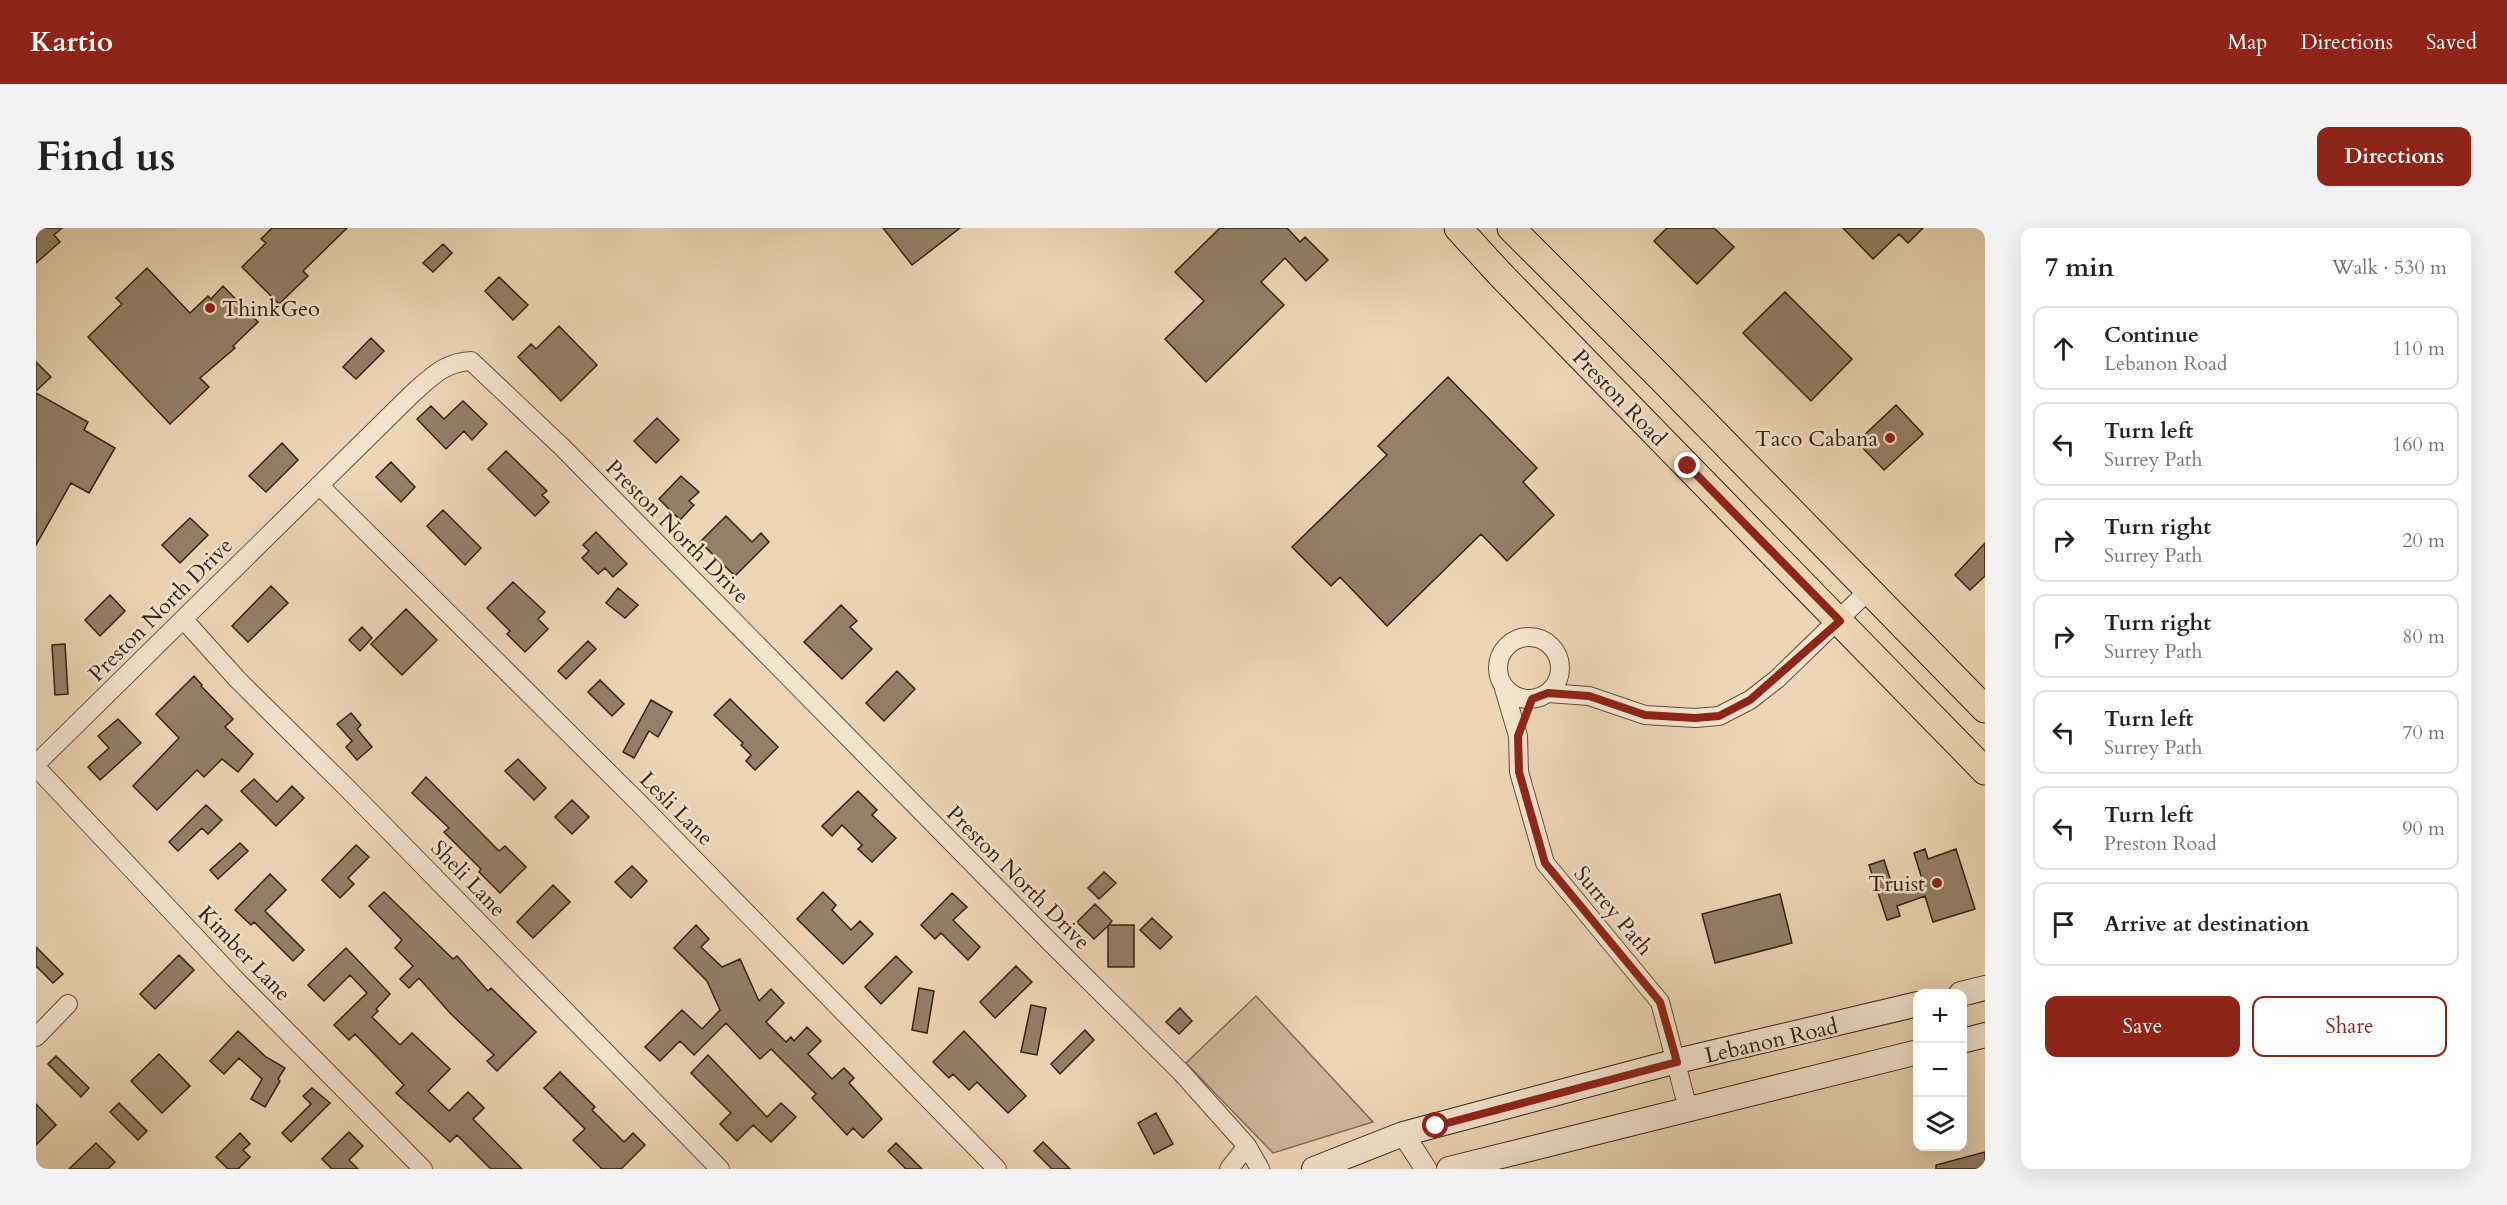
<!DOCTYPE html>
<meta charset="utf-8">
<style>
:root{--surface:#fff;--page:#f2f2f2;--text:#222;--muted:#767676;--line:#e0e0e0;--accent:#8f2418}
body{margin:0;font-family:Cardo,serif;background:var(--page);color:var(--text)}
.controls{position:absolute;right:18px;bottom:18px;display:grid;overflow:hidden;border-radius:12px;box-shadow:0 6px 24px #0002}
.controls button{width:54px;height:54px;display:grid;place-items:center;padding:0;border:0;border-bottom:2px solid var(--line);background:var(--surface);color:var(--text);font:30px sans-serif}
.stop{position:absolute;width:18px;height:18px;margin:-14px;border:4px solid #8f2418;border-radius:50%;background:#fff}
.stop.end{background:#8f2418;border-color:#fff;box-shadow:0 2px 6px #0008}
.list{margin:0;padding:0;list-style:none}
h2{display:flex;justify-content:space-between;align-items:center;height:78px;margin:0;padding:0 24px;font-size:26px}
h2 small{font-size:20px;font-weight:400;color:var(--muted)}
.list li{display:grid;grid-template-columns:39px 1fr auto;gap:18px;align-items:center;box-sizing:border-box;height:84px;margin:0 12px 12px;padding:0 12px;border:2px solid var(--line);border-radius:12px}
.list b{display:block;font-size:22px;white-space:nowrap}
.list p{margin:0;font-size:20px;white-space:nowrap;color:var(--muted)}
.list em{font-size:20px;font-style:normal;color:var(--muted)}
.actions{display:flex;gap:12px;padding:18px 24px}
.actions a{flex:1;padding:14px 0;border:2px solid var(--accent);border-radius:12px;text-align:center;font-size:21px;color:var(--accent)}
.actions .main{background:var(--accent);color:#fff}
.icon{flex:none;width:33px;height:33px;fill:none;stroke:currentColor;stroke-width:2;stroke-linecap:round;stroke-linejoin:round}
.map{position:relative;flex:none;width:1949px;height:941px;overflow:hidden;border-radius:12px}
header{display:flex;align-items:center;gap:36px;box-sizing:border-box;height:84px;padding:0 30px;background:var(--accent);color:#fff}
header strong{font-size:28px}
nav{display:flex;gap:33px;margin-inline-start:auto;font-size:21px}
.intro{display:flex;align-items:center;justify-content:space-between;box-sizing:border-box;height:144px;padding:0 36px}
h1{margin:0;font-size:42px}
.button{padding:15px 27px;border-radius:12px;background:var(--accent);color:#fff;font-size:21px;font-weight:700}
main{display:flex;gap:36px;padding:0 36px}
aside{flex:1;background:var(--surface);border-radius:12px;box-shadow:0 6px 24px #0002}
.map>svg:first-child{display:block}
</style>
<header>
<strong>Kartio</strong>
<nav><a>Map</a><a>Directions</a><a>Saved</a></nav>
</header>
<div class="intro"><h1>Find us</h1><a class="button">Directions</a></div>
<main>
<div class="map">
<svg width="1949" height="941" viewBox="0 0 1949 941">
<rect width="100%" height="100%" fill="#edd6b4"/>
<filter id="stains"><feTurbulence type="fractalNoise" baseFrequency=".00333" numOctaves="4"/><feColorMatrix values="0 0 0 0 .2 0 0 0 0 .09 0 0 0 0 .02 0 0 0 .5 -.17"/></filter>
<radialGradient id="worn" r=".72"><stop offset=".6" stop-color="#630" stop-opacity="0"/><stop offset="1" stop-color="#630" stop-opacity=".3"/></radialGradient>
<path fill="#cdb798" stroke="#806c54" stroke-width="1.5" d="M1220,768L1337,894L1237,925L1150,835Z"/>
<path fill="#938066" stroke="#322211" stroke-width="1.5" d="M0,0H26L18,7L24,14L0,35Z
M236,0H311L267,43L272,48L243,76L206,39L230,15L225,11Z
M847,0H924L876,37Z
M1184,0H1251L1264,14L1269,9L1292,32L1270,53L1249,30L1225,54L1248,77L1170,154L1129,111L1168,73L1139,44Z
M1631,0H1678L1698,19L1661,56L1618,13Z
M1807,0H1887L1872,15L1863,6L1837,31Z
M407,16L416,25L397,44L387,35Z
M111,40L154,85L172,68L175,71L187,58L222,94L197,118L199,120L164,150L173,159L134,196L52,109L86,76L80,70Z
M463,49L492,77L477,92L449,63Z
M1749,64L1816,131L1775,173L1707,105Z
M523,98L561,137L525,173L482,129L495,116L500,121Z
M335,110L348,123L320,151L307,139Z
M0,134L15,149L0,163Z
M1412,149L1501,240L1487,254L1518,287L1471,333L1445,306L1351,398L1304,349L1295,358L1256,319L1351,227L1342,218Z
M0,165L52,194L48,202L79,220L53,265L35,255L0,317Z
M427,173L451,196L436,212L428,203L410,221L381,191L395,178L408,191Z
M1860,177L1887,206L1848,242L1821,214Z
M621,190L643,212L620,235L598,213Z
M246,215L262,232L230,264L213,248Z
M470,223L511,263L506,267L513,274L499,288L452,241Z
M355,234L379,259L365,274L340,249Z
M645,248L663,264L653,273L658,277L644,292L623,271Z
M407,282L445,320L429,337L391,298Z
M690,288L716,314L725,305L733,314L699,348L664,314Z
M154,290L172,307L144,335L126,317Z
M560,304L591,336L577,349L569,340L562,346L546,330L553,323L547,317Z
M1949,315V348L1934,362L1919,347Z
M477,354L509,384L502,391L512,401L489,424L471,406L474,403L451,380Z
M235,358L252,375L212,414L196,398Z
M582,360L602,377L589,390L570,375Z
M74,367L89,383L64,408L49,392Z
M805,377L821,393L814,399L836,421L806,451L768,414Z
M370,381L401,412L366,447L335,416Z
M326,399L336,410L324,423L313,412Z
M552,413L560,421L530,451L522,443Z
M29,416L32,466L19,467L16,417Z
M861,443L879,461L848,493L830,475Z
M158,448L166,457L165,458L197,491L189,499L217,526L202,544L186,531L168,549L161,542L121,582L97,558L143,510L120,486Z
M564,452L588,476L576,488L552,464Z
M694,471L742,519L719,542L710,533L715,527L705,517L707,515L678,487Z
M615,472L636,484L622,509L613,503L598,530L587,524Z
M315,485L325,497L321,501L336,519L321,532L310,519L316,513L301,496Z
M82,491L105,515L64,552L52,539L73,520L62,508Z
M482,531L510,560L498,572L469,543Z
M390,549L463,623L469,618L490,639L464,665L443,644L445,641L408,604L413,600L376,565Z
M218,551L241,574L256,558L268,570L240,598L205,563Z
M822,563L841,582L836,587L860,610L836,634L822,621L826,617L806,597L796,608L786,598Z
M536,572L553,589L536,606L519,589Z
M170,577L186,592L172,606L166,600L142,623L133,614Z
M204,615L212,623L182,651L174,642Z
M320,617L333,629L312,650L318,656L304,670L286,652Z
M1889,621L1892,631L1920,621L1939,681L1897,694L1889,668L1861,678L1864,688L1851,692L1833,637L1848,632L1857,660L1886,651L1878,625Z
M596,638L611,653L595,670L579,654Z
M1068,644L1080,655L1063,671L1052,660Z
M234,646L250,662L229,683L268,722L257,733L218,694L215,697L199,682Z
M517,657L534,674L497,710L481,694Z
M348,664L417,731L421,728L452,763L455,760L500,804L461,843L451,833L458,827L414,785L383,750L373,760L364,751L377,738L359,720L366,712L333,678Z
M787,664L800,677L796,682L815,702L824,693L837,706L807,736L761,691Z
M916,665L931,679L917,692L944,719L932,732L905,705L899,711L885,697Z
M1744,666L1756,715L1679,735L1666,686Z
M1059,676L1076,693L1073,697H1098V739H1072V698L1058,711L1041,694Z
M1116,690L1136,709L1124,721L1104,702Z
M660,697L673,711L665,719L686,739L704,731L723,773L735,761L748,775L730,794L750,814L755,809L758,813L771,799L785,813L772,826L796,851L808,840L818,850L813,855L846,891L827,910L817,900L811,907L776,870L780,866L735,821L724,831L690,795L658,827L644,813L624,833L609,819L646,782L666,801L684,782L671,753L638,720Z
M0,719L27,746L17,755L0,738Z
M310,720L354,766L340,781L342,783L336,789L364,817L376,805L414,841L392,863L413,883L432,864L448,880L437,891L486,941H455L421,907L414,914L360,865L368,857L319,806L313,812L298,797L331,765L314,747L288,773L272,757Z
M143,727L158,742L119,781L104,766Z
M860,728L876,744L845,776L829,759Z
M980,738L996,754L959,790L944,774Z
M883,760L898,763L891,805L876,802Z
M995,777L1010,780L1001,827L985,824Z
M1144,780L1156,793L1143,806L1130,794Z
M1049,802L1058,812L1024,846L1015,836Z
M202,803L230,829L249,840L242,851L244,853L229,879L215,871L226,851L203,830L188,846L174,833Z
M928,803L990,868L972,885L941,854L933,862L917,846L913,850L897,834Z
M123,826L154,858L126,885L95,853Z
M672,827L731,889L745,875L760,889L735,914L717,897L701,913L684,896L695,885L655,845Z
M20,828L53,860L45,869L12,836Z
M524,844L559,879L556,882L588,914L597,905L609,917L585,941H566L537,912L549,901L508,860Z
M276,860L294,875L255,914L246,905L275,876L267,868Z
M83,875L111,903L102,912L74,884Z
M0,876L20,897L0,917Z
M1120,885L1137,916L1118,926L1102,895Z
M313,904L327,918L313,932L322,941H296L286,931Z
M204,905L214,916L207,922L214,929L202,941H192L180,929Z
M1007,914L1034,941H1016L998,923Z
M60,915L79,934L72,941H33Z
M860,915L886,941H870L852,923Z
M1949,924V941H1900V937Z"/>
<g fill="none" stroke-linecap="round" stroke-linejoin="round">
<g stroke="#614f3a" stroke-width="20">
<path id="minor" d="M283,257L604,576L961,941
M148,392L202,452L312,561L684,941
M1462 440a31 31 0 1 1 62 0a31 31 0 1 1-62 0Z
M1467,457L1482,508L1483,544L1509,635L1624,774L1652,881
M1512,465L1553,468L1609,487L1659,490L1683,488L1714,472L1741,451L1833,362
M0,536L377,165C395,149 409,134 435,133L526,219L1015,715L1145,844L1211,918L1224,941
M0,539L198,750L387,941
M0,809L32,776
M1193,941L1211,918"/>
</g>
<g stroke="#614f3a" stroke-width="23">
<path id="tertiary" d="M1367,906L1390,941"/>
</g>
<g stroke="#322211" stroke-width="26">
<path id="secondary" d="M1925,766L1949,760
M1926,813L1949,807
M1278,941L1367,906L1641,833L1882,776
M1413,941L1882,824"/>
</g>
<g stroke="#322211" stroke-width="29">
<path id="primary" d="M1422,0L1463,45L1949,543
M1475,0L1624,149L1949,481"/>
</g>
<use href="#minor" stroke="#f3e4ce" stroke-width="18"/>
<use href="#tertiary" stroke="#f3e4ce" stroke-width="21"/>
<use href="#secondary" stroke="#f3e4ce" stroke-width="24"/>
<use href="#primary" stroke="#edd6b4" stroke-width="27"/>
</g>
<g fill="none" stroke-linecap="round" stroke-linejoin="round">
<path stroke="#8f2418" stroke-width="8" d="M1400,898L1641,834L1624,774L1509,635L1483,544L1482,508L1496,471L1512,465L1553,468L1609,487L1659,490L1683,488L1714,472L1804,393L1652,238"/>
</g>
<g fill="#8f2418" stroke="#f3e4ce" stroke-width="2">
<circle cx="174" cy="80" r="6"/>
<circle cx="1854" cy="210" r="6"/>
<circle cx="1901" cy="655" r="6"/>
</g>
<g text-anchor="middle" stroke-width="5" stroke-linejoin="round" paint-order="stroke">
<g font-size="22" fill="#322211" stroke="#f3e4ce" text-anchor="end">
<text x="186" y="88" text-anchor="start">ThinkGeo</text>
<text x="1842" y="218">Taco Cabana</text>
<text x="1889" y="663">Truist</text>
</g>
<g font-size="22" fill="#322211" stroke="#f3e4ce">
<text transform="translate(1584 169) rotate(46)" y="8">Preston Road</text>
<text transform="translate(642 303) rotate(45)" y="8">Preston North Drive</text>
<text transform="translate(124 381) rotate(-45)" y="8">Preston North Drive</text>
<text transform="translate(641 580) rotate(45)" y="8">Lesli Lane</text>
<text transform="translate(983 649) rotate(45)" y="8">Preston North Drive</text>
<text transform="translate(433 650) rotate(46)" y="8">Sheli Lane</text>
<text transform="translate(1578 682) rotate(50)" y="8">Surrey Path</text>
<text transform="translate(209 725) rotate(46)" y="8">Kimber Lane</text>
<text transform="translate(1735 812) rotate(-13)" y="8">Lebanon Road</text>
</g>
</g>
<rect width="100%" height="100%" filter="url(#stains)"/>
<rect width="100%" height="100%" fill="url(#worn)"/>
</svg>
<div class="controls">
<button>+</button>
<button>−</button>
<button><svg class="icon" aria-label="layers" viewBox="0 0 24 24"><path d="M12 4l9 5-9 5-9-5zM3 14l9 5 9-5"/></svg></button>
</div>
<div class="stop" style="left:1400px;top:898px"></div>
<div class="stop end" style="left:1652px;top:238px"></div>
</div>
<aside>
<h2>7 min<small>Walk · 530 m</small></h2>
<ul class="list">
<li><svg class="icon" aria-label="ahead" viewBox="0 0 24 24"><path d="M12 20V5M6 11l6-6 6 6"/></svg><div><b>Continue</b><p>Lebanon Road</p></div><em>110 m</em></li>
<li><svg class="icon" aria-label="left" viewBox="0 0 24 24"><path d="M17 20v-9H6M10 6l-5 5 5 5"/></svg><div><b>Turn left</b><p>Surrey Path</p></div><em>160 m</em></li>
<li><svg class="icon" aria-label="right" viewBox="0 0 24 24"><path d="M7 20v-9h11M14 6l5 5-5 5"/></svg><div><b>Turn right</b><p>Surrey Path</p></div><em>20 m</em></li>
<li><svg class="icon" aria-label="right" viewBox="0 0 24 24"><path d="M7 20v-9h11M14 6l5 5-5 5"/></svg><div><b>Turn right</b><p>Surrey Path</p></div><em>80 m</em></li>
<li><svg class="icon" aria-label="left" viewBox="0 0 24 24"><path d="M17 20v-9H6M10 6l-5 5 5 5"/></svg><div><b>Turn left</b><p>Surrey Path</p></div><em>70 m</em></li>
<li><svg class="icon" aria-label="left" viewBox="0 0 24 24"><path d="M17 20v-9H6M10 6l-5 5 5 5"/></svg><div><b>Turn left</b><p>Preston Road</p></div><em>90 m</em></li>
<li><svg class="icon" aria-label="arrive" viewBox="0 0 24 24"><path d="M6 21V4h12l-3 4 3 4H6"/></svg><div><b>Arrive at destination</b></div></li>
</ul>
<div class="actions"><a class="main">Save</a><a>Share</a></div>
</aside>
</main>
